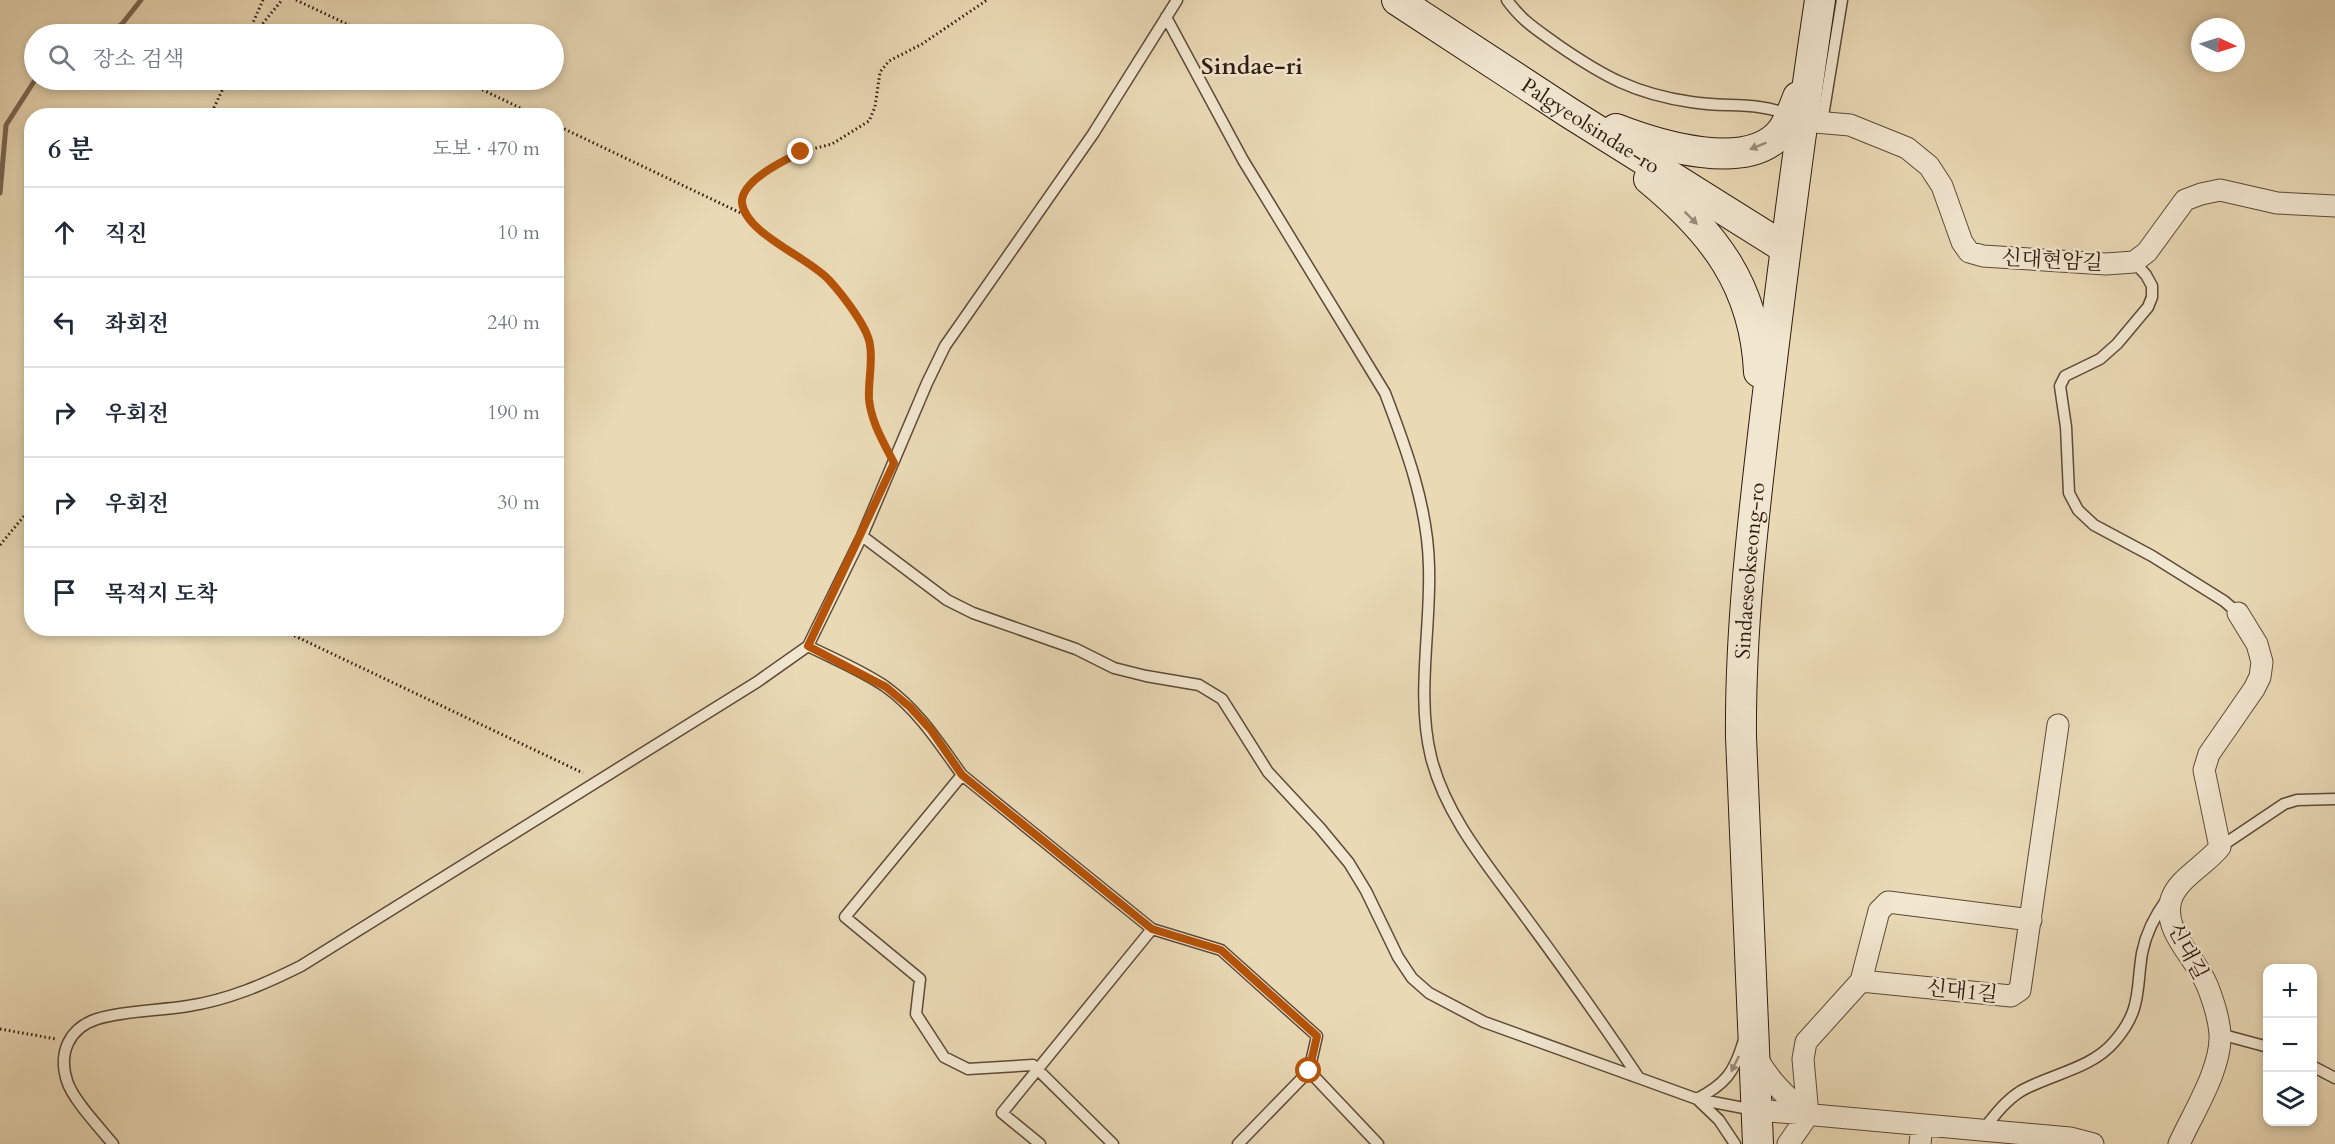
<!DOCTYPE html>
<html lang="ko">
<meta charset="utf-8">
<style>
:root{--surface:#fff;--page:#f2f2f3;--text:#1f2937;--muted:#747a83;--line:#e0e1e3}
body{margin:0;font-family:Cardo,"Noto Serif KR",serif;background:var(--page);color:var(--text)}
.controls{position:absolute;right:18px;bottom:18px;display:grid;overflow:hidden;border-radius:12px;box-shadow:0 3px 9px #0003}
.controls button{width:54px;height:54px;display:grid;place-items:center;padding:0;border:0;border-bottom:2px solid var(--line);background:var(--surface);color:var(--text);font:30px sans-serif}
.compass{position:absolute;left:2191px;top:18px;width:54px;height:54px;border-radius:50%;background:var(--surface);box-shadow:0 3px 9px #0003;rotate:94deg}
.stop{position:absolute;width:18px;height:18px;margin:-14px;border:4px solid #b45309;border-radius:50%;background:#fff}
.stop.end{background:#b45309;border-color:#fff;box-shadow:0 2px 6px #0008}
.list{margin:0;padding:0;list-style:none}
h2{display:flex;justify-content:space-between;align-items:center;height:78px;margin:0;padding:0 24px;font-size:26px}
h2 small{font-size:20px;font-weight:400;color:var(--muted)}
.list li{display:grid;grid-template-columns:39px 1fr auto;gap:18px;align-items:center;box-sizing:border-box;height:90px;padding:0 24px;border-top:2px solid var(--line)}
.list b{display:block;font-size:22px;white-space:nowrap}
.list em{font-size:20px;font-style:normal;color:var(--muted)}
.icon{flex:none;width:33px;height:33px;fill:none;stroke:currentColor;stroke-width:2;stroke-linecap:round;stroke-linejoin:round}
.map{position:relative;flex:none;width:2335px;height:1144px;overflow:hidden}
.search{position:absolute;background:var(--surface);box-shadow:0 3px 9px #0003;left:24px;top:24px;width:540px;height:66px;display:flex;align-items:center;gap:15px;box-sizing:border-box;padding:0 21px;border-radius:33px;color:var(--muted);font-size:22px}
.panel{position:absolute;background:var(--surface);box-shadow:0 3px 9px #0003;left:24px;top:108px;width:540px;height:528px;border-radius:24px}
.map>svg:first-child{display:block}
</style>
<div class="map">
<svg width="2335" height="1144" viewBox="0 0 2335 1144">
<rect width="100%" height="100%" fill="#e9d9b5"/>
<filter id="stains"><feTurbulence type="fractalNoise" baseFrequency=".00333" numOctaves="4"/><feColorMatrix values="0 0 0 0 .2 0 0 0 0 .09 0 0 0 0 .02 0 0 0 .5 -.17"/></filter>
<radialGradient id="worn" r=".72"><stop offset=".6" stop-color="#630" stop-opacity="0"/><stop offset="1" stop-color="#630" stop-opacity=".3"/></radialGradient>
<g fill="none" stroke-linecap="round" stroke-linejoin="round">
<path stroke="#786651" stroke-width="5" d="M107,34L122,24L141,0
M0,193L6,125L35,80"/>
<g stroke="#5d4a38" stroke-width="13">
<path id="lane" d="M1507,0C1523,22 1536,29 1558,45C1603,76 1635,94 1691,102C1726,108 1755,101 1790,115
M1166,17L1243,160L1385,393C1406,448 1428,507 1429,567C1431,629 1416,696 1431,757C1446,818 1491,869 1527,919C1566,972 1603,1024 1639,1078
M1822,122L1842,0
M2134,262L2146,275L2152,286V297L2148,307L2117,344L2100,359L2065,376L2060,386L2066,427L2069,493L2078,510L2094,525L2152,556L2224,601L2238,613
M862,536L947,600L973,613L1076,649L1114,668L1146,676L1199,685L1222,699L1268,772L1320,828L1349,863L1366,891L1398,957L1412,978L1429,993L1484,1022L1639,1078L1697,1099L1754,1110
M808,646C834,659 863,671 886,687C918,710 939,743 962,775L845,917L920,979L916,1014L944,1057L968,1069L1033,1065L1113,1144
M962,775L1152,929L1221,950L1317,1036L1309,1071L1238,1144
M2220,847L2284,804L2297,800L2335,799
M2220,1034L2268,1047
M2312,1066L2335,1078
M1309,1071L1378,1144
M1983,1130C1994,1116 2005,1101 2021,1091C2051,1074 2091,1069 2114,1042C2142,1010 2136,991 2142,953C2146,933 2156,914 2167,899
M113,1144C100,1128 73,1100 67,1081C58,1053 69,1028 97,1019C126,1010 158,1011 188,1006C228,1000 265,984 301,966L757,682L808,646L862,536L927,383L945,346L1093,134L1177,0
M1040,1144L1002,1113L1152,929
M1735,1144L1719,1120L1697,1099C1725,1084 1734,1073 1743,1043"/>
</g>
<g stroke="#5d4a38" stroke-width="23">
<path id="street" d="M1803,121L1850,125L1907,148L1929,166L1942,186L1962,242L1969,252L1983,256L2106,264L2134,262L2147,252L2185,200L2201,194L2220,190L2277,203L2335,206
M1861,981L1879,911L1888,902L2031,920
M1757,1058C1770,1082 1787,1097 1808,1115
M1758,1110L2070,1138L2093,1144
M1808,1115L1803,1059L1806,1042L1861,981L2011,996L2020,990L2058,725
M1788,1144L1808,1115
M1920,1144L1922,1125
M2179,1144C2193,1113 2222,1068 2220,1034C2219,1018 2213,1000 2207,985C2196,958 2162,931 2171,900C2177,879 2206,865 2220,847L2204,770L2209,754L2254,689L2260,677L2262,662L2257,644L2238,613"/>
</g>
<g stroke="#2e1b0f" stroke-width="32">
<g id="secondary">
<path id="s1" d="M1397,0L1568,112L1785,248"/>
<path d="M1616,129C1657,145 1749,174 1782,131C1789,121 1794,108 1798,97"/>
<path d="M1649,179C1713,232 1755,285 1759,372"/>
<path id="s2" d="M1758,1144L1741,737C1740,624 1754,513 1767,401C1783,267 1800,134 1820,0"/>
</g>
</g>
<path stroke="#2e1b0f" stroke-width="3" stroke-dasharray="1.5 3" stroke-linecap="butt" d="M296,0L368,34
M248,34L263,0
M254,34L282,0
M462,80L537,116
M210,116L227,80
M556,125L747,216
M885,444L878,430L869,402L871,345L866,330L829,280L814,266L772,242L747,216L742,202L745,188L777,164L801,152L832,144L869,121L875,107L880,72L889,61L922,44L987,0
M0,545L29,510L32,501
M278,628L583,773
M0,1029L56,1039"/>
<use href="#lane" stroke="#f1e6cf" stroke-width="10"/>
<use href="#street" stroke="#f1e6cf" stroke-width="21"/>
<use href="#secondary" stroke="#f1e6cf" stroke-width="30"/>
</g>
<defs><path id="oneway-solid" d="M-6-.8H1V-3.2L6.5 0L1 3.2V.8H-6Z" transform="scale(1.5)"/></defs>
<g fill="#998b79">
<use href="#oneway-solid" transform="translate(1758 146) rotate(158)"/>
<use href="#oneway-solid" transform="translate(1691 218) rotate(45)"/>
<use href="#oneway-solid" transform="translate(1735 1064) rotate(116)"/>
</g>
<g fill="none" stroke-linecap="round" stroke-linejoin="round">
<path stroke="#b45309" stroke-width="8" d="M801,152C785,160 740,181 742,203C746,234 808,257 829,280C841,293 868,327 870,345C873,362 868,382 869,399C871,422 884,443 894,463L808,646L886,687L910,707L931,730L962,775L1152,929L1221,950L1317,1036L1309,1071"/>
</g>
<g text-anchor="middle" stroke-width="5" stroke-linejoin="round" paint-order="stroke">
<g font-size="21" fill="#2e1b0f" stroke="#f1e6cf">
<text dy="7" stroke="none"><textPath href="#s1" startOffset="231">Palgyeolsindae-ro</textPath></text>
<text transform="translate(2052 260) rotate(3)" y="7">신대현암길</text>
<text dy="7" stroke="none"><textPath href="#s2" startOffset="574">Sindaeseokseong-ro</textPath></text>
<text transform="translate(2188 951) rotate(62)" y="7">신대길</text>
<text transform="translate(1962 991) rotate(6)" y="7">신대1길</text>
</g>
<g font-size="24" font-weight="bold" fill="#2e1b0f" stroke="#f1e6cf">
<text x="1252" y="74">Sindae-ri</text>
</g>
</g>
<rect width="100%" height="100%" filter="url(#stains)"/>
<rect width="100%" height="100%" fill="url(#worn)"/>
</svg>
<div class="controls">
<button>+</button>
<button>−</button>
<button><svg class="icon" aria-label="layers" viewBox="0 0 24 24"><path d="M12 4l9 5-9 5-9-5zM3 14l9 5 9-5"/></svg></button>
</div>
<svg class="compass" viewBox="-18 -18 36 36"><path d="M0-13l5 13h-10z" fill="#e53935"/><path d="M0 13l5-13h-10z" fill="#747a83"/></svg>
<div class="stop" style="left:1309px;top:1071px"></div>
<div class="stop end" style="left:801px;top:152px"></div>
<div class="search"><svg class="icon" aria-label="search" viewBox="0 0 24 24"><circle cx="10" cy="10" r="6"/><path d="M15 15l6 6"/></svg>장소 검색</div>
<section class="panel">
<h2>6 분<small>도보 · 470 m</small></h2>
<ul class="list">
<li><svg class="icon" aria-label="ahead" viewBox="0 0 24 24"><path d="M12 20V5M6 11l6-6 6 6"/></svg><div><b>직진</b></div><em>10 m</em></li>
<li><svg class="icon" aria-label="left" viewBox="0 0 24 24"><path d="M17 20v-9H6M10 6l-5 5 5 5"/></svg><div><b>좌회전</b></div><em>240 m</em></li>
<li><svg class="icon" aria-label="right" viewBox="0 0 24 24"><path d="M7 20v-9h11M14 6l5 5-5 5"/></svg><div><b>우회전</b></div><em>190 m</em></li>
<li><svg class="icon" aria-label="right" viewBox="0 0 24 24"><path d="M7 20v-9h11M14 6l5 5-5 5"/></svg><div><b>우회전</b></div><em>30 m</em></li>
<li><svg class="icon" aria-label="arrive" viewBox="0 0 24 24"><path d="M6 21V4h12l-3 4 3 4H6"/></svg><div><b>목적지 도착</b></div></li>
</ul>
</section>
</div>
